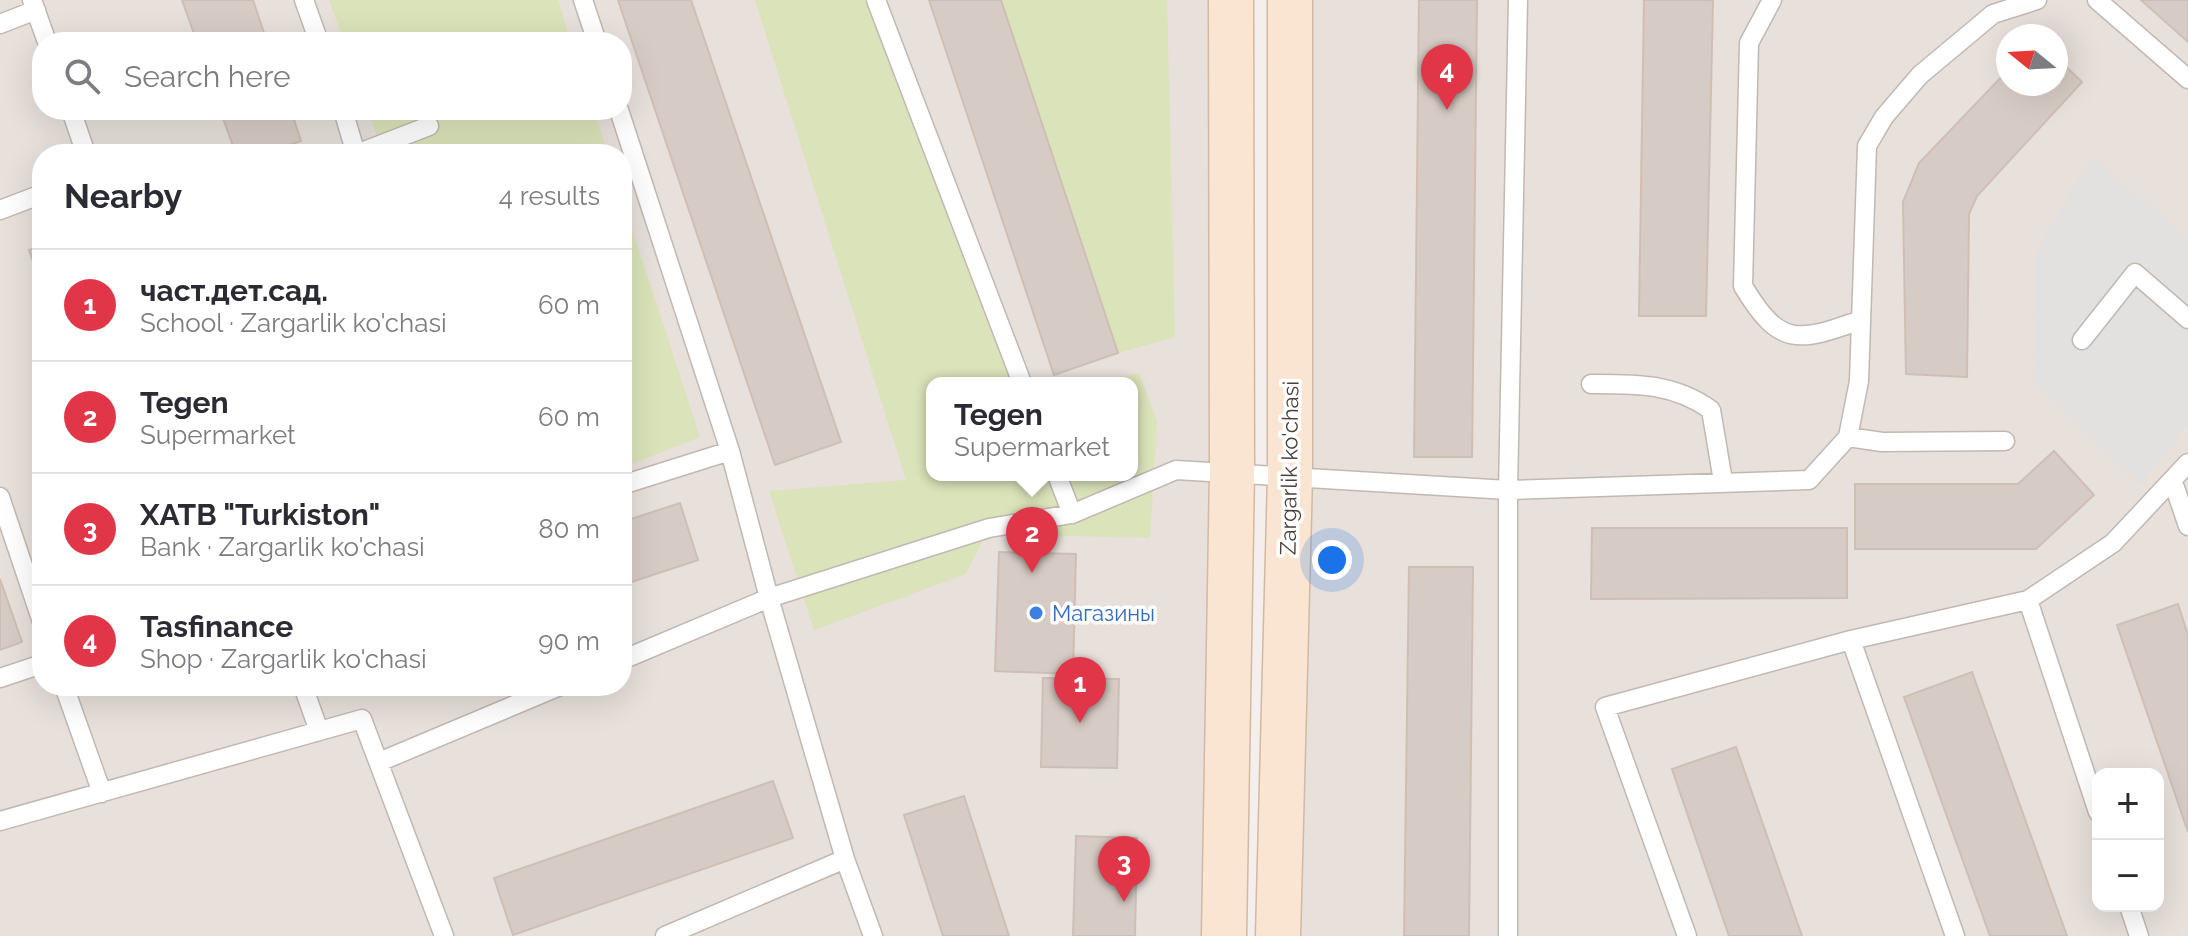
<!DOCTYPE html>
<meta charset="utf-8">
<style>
:root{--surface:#fff;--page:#f2f2f3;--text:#2b2b33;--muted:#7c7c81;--line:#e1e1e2;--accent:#e13648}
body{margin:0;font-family:Raleway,sans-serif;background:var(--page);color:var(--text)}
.controls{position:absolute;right:24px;bottom:24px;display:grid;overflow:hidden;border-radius:16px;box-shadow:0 8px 32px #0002}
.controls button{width:72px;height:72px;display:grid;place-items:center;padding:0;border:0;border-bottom:2px solid var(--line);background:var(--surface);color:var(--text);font:40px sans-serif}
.compass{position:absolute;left:1996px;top:24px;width:72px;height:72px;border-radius:50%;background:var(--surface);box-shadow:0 8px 32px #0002;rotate:288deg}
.you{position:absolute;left:1332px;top:560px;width:28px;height:28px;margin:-20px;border:6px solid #fff;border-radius:50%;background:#1a73e8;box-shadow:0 0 0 12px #1a73e833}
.badge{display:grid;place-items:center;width:52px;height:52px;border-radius:50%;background:var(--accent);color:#fff;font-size:26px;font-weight:700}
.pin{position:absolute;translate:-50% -66px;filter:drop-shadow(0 2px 4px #0008)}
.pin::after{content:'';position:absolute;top:42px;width:28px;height:24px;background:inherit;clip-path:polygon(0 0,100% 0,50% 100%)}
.popup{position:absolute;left:926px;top:377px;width:212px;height:104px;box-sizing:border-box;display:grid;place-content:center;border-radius:16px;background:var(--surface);filter:drop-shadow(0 2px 6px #0005);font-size:26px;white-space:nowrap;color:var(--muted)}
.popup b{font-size:30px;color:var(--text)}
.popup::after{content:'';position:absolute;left:50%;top:100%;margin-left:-16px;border:16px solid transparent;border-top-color:var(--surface)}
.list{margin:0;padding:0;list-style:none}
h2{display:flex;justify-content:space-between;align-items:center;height:104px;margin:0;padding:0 32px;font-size:34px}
h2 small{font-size:26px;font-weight:400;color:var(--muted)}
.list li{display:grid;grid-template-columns:52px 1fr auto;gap:24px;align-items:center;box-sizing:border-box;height:112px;padding:0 32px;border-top:2px solid var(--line)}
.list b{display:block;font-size:30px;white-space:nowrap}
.list p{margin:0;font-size:26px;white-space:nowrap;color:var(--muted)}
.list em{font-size:26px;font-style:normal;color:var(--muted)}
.icon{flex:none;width:44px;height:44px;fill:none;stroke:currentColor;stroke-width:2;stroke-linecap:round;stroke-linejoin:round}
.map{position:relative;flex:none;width:2188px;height:936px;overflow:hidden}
.search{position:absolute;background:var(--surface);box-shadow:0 8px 32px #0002;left:32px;top:32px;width:600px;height:88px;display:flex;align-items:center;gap:20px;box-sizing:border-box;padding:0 28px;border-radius:32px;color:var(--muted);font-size:30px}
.panel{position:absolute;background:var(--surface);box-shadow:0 8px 32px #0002;left:32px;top:144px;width:600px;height:552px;border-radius:32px}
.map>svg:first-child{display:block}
</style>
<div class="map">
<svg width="2188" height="936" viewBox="0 0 2188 936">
<rect width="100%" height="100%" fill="#f4efec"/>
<path fill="#e7e0db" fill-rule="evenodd" d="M0,0H1231L1224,936H0ZM42,42H622V110H42ZM42,154H622V686H42ZM932,383H1132V475H932Z
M1290,0H2188V936H1278ZM2008,36H2056V84H2008ZM2098,774H2158V906H2098Z"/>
<path fill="#dbe3ba" d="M329,0H558L571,42H344Z
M755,0H888L1016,383H932V475H1132V383H1094L1139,373L1157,421L1150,538L986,534L966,574L814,630L769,491L906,480Z
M1001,0H1167L1175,337L1118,353Z
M368,110H594L608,154H383Z
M622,198L700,437L622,468Z"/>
<path fill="#e3e1df" d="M2094,158L2188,239V425L2141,484L2033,381L2035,255L2083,169Z"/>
<path fill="#d7ccc5" stroke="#cebfb6" stroke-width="2" d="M182,0H253L267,42H197Z
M618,0H691L841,442L775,465Z
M929,0H1001L1118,353L1054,375Z
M1419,0H1477L1472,457H1414Z
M1644,0H1713L1706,316H1639Z
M2141,0H2188V42Z
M2056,57L2082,82L1977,196L1969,214L1967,377L1906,374L1903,202L1919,163L2008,70V84H2056Z
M220,110H291L301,141L262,154H236Z
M42,245V288L29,250Z
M2054,451L2094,495L2036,549H1855V484H2018Z
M680,503L698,560L622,585V522Z
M1592,528H1847V598L1591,599Z
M999,552L1076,554L1073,674L995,671Z
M1409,567H1473L1469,936H1404Z
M0,579L22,642L0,650Z
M2178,604L2188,635V832L2117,625Z
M1972,672L2067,936H1990L1904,697Z
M1043,678L1119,679L1117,768L1041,767Z
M1736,747L1802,936H1729L1672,769Z
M773,781L793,838L513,935L494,878Z
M964,796L1009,936H943L904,815Z
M1076,836L1137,838L1135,936H1073Z"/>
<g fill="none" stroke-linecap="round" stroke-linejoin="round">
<g stroke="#c2b8b2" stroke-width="21">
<path id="lane" d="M32,0L47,42
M304,0L319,42
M583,0L597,42
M876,0L1022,383
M1772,0L1749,43L1743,286C1780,348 1798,342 1861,320
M2097,0L2188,79
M0,24L36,10
M71,110L86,154
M343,110L356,154
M619,110L730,451L769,598L845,859L873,936
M359,153L429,126
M0,210L42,194
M2082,340L2135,273L2188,319
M1591,384C1636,384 1673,383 1711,410L1723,481
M1848,437L1859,381L1867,146L1884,117L1920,75L1993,14L2037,0
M1057,475L1072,514
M2173,482L2188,526
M622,485L730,451
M0,497L42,622
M2028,600L2098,812
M1851,640L1955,936
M622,660L769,598L989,528L1072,514L1176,470L1508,490L1809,480L1848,437L1882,442L2005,441
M0,678L42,664
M64,686L102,793
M303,686L319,731
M379,762L560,686
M0,821L362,719L444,936
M2129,906L2139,936
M665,936L845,859
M1508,936V490L1518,0
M1687,936L1605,707L1851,640L2028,600L2113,543L2188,463"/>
</g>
<g stroke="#d1b9a3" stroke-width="47">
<path id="secondary" d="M1224,936L1232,471L1231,0
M1278,936L1290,476V0"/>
</g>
<use href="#lane" stroke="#fff" stroke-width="18"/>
<use href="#secondary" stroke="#f9e5d1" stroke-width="44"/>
</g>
<circle fill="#3f7fe0" stroke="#fff" stroke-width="3" cx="1036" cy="613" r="8"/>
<g text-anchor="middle" stroke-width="7" stroke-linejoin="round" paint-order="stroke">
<g font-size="22" fill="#483f3a" stroke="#fff">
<text transform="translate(1289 468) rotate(-89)" y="8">Zargarlik ko'chasi</text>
</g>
<g font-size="22" fill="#366cbe" stroke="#fff" text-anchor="start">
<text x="1052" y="621">Магазины</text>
</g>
</g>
</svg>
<div class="controls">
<button>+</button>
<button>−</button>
</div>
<svg class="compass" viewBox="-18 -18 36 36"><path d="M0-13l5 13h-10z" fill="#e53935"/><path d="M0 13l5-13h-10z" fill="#7c7c81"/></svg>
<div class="you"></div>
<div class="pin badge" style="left:1080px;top:723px">1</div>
<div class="pin badge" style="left:1032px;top:573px">2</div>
<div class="popup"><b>Tegen</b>Supermarket</div>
<div class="pin badge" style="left:1124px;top:902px">3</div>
<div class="pin badge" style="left:1447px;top:110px">4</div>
<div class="search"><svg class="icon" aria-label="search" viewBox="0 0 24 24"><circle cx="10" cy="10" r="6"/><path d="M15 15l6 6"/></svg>Search here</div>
<section class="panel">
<h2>Nearby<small>4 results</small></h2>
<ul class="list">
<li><span class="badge">1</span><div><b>част.дет.сад.</b><p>School · Zargarlik ko'chasi</p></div><em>60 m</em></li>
<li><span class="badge">2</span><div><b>Tegen</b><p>Supermarket</p></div><em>60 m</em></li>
<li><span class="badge">3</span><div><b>XATB &quot;Turkiston&quot;</b><p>Bank · Zargarlik ko'chasi</p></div><em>80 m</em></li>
<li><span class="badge">4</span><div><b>Tasfinance</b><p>Shop · Zargarlik ko'chasi</p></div><em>90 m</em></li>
</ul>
</section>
</div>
